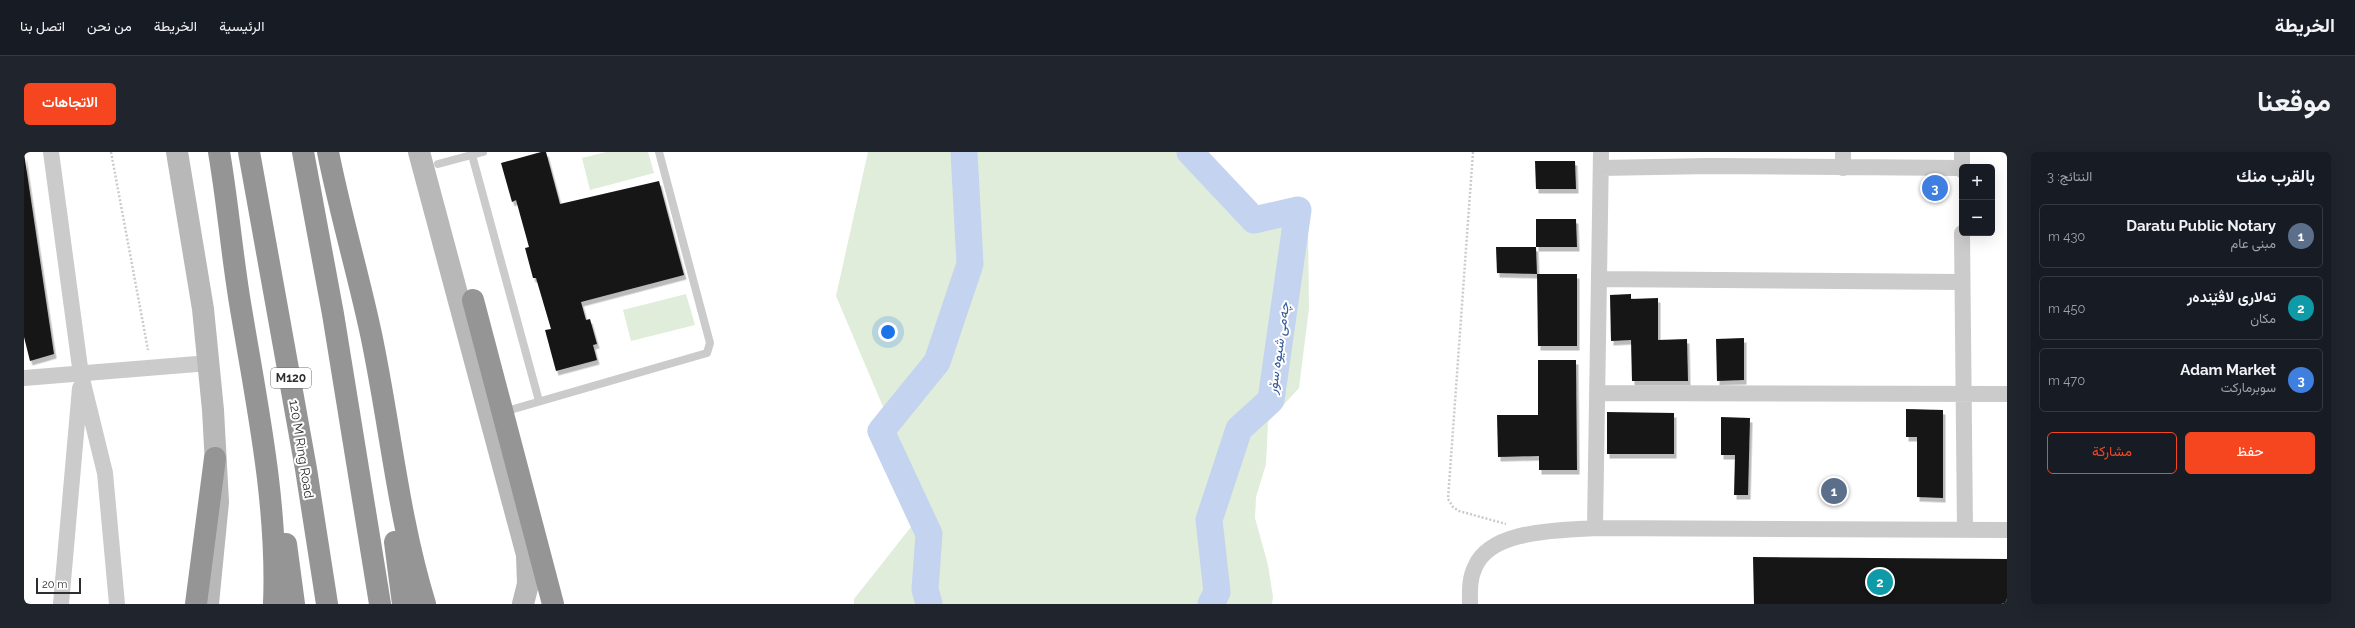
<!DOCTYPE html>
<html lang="ar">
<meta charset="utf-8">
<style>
:root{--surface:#171b24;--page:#20242c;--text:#f1f3f6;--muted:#9ea1a6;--line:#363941;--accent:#f6461f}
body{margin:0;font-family:Raleway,Vazirmatn,sans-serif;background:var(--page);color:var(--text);direction:rtl}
.controls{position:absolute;right:12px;top:12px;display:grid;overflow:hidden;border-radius:6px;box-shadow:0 4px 16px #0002}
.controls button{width:36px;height:36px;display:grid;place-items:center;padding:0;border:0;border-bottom:1px solid var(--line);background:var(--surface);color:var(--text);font:20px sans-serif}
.scale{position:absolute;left:12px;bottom:10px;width:45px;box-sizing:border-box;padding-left:4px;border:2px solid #2e2e2e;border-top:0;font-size:11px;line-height:14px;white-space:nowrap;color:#2e2e2e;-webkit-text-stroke:3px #fff;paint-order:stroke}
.you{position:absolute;left:864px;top:180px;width:14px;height:14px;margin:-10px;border:3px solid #fff;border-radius:50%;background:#1a73e8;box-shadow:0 0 0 6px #1a73e833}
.badge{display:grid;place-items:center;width:26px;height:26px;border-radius:50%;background:var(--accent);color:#fff;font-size:13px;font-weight:700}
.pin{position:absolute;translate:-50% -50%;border:2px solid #fff;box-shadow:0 1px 4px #0006}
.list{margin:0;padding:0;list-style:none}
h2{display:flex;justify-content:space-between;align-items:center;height:52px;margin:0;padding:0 16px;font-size:17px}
h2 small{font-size:13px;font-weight:400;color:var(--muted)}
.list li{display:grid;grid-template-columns:26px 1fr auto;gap:12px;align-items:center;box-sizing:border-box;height:64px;margin:0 8px 8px;padding:0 8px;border:1px solid var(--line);border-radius:6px}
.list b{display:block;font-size:15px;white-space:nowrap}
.list p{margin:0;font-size:13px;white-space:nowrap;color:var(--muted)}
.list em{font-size:13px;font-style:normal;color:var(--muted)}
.actions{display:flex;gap:8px;padding:12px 16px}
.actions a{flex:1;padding:9px 0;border:1px solid var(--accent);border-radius:6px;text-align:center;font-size:14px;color:var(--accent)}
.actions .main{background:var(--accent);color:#fff}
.map{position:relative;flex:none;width:1983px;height:452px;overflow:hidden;direction:ltr;border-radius:6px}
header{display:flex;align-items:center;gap:24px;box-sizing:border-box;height:56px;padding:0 20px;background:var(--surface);border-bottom:1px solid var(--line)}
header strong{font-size:19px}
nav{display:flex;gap:22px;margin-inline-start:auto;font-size:14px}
.intro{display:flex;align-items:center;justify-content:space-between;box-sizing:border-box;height:96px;padding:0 24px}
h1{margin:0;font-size:28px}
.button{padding:10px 18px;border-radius:6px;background:var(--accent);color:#fff;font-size:14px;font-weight:700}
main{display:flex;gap:24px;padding:0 24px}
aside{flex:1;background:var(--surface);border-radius:6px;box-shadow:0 4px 16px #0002}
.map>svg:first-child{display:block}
</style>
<header>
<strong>الخريطة</strong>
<nav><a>الرئيسية</a><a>الخريطة</a><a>من نحن</a><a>اتصل بنا</a></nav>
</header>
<div class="intro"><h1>موقعنا</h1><a class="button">الاتجاهات</a></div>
<main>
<aside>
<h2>بالقرب منك<small>النتائج: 3</small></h2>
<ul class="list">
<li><span class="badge" style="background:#5c6f8a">1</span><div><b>Daratu Public Notary</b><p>مبنى عام</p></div><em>430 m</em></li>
<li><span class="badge" style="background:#0f9aa8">2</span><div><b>تەلاری لاڤێندەر</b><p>مكان</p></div><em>450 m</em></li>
<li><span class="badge" style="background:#3f7fe0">3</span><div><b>Adam Market</b><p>سوبرماركت</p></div><em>470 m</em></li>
</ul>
<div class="actions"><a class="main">حفظ</a><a>مشاركة</a></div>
</aside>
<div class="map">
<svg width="1983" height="452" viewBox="0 0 1983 452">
<defs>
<filter id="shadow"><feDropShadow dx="2.5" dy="4.5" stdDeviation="0" flood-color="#0004"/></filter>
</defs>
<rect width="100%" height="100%" fill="#fff"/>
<path fill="#dfedda" d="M582,0H624L630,21L566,38L558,6Z
M844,0H1182L1208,48L1284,74L1285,156L1275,236L1244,270L1242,312L1232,345L1231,366L1244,413L1249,445L1248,452H830V447L902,356L812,144Z
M662,142L671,173L607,189L599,158Z"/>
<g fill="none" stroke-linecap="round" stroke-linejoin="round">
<path stroke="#c4d3ef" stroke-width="27" d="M1166,0L1230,68L1274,58L1247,248L1215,277L1185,368L1193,440L1187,452
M905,452L901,437L905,382L857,279L913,210L946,112L940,0"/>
</g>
<path fill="#151515" filter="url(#shadow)" d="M517,0H522L536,52L635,29L660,123L557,150L562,168L566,167L573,192L569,193L573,208L532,219L521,178L527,177L512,126H509L501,96L505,95L492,48L488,50L477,11Z
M0,1L30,202L6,209L0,185Z
M1511,9H1551L1552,37H1512Z
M1512,67H1552L1553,95H1512L1513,122L1473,121L1472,95H1512Z
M1513,122H1553V194H1514Z
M1607,142V147L1634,146V188L1663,187L1664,229H1608L1607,188L1587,189L1586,143Z
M1720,186V228L1693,229L1692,187Z
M1514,208H1552L1553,318H1515V304L1474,305L1473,263H1514Z
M1882,257L1919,258V346L1893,345V285H1882Z
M1583,260L1650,261V302H1583Z
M1697,265L1726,266L1724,343H1710L1711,303H1697Z
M1729,405L1983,407V452H1730Z"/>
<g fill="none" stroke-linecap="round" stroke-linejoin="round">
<path stroke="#cbcbcb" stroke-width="2.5" stroke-dasharray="2 2" stroke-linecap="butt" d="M87,0L124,198
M1449,0L1424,347L1429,355L1435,359L1482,372"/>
<path stroke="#cbcbcb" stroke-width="8" d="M448,3L515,249
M414,12L459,0
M479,260L683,201L686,191L635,0"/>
<path stroke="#cbcbcb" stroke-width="16" d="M27,0L57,223L81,321L93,452
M1819,0V16
M1938,0V18
M1577,16L1686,14L1938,16
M1938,81L1941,378
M1575,127L1938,130
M0,226L185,211
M1573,241L1983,242
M1571,376L1577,0
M37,452L56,236
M1446,452C1446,440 1445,427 1451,415C1467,377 1535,379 1571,376L1983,378"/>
<path stroke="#b8b8b8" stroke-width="22" d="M153,0L179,157L189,258L194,350L184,452
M395,0L503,403L504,432L499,452"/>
<path stroke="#959595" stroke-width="22" d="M195,0C204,52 208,105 217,157C233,253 254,353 250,452
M225,0L282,317L303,452
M279,0L309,162L356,452
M304,0C316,61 334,121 347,182C366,272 374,364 401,452
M449,148L529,452
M371,390L379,452
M262,392L270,452
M172,452L191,306"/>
</g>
<g text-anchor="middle" stroke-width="4" stroke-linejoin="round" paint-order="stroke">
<rect fill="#fff" stroke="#6d6d6d" stroke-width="1" x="247" y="216" width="40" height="20" rx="3"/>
<g font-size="12" font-weight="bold" fill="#2e2e2e">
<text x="267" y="230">M120</text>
</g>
<g font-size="13" fill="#2e2e2e" stroke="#fff">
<text transform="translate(278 297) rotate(81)" y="5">120 M Ring Road</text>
</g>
<g font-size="14" font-style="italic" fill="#345897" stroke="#fff">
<text transform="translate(1254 196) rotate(-82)" y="5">چەمی شیوە سۆر</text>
</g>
</g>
</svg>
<div class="controls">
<button>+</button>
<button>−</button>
</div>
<div class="scale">20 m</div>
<div class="you"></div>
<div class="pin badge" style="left:1810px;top:339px;background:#5c6f8a">1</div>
<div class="pin badge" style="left:1856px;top:430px;background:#0f9aa8">2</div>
<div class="pin badge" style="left:1911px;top:36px;background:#3f7fe0">3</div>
</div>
</main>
